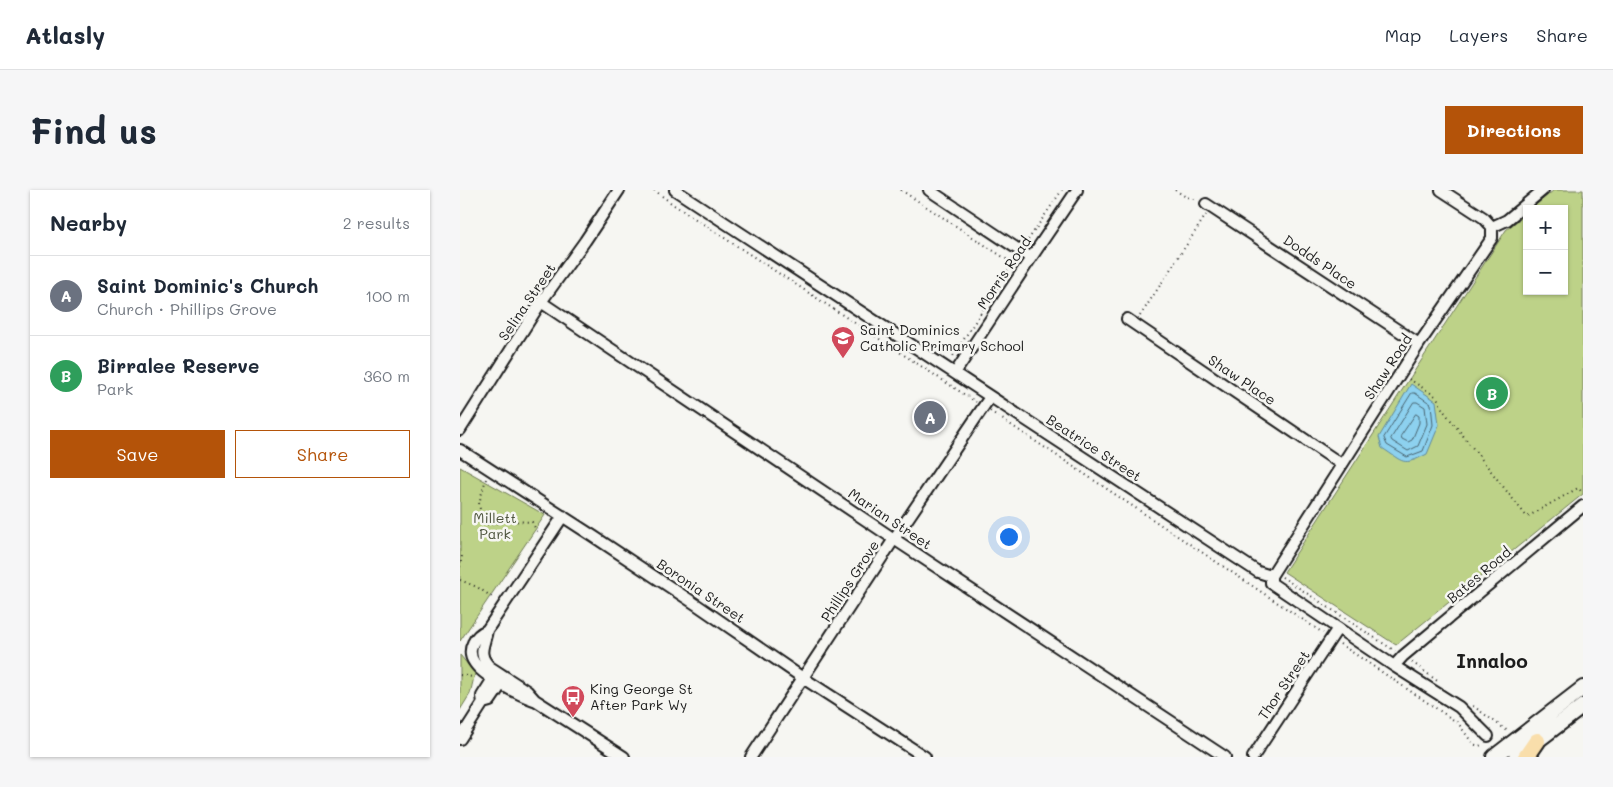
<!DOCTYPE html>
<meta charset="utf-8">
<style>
:root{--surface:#fff;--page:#f6f6f7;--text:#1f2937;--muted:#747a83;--line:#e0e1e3;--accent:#b45309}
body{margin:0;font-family:Mali,sans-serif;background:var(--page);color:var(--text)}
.controls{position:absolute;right:15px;top:15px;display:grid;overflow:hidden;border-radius:0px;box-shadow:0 1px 4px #0004}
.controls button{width:45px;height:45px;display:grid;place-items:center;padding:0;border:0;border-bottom:1px solid var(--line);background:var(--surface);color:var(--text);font:25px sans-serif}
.you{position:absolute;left:548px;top:346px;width:18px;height:18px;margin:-12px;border:4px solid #fff;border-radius:50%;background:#1a73e8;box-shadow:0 0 0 8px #1a73e833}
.badge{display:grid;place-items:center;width:32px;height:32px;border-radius:50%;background:var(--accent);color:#fff;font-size:16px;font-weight:700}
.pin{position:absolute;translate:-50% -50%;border:2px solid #fff;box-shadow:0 1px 5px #0006}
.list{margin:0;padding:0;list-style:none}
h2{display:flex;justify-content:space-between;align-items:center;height:65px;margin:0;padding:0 20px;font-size:21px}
h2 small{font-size:16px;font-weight:400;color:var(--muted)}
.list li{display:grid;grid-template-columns:32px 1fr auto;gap:15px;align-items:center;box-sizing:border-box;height:80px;padding:0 20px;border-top:1px solid var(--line)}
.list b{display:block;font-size:19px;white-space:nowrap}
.list p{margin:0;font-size:16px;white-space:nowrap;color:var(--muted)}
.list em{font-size:16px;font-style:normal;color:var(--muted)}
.actions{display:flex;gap:10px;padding:15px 20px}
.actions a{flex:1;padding:11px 0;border:1px solid var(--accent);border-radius:0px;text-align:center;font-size:18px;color:var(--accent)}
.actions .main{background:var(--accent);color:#fff}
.map{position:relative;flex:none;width:1123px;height:567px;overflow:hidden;border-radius:0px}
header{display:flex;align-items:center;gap:30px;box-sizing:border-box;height:70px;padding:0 25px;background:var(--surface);border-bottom:1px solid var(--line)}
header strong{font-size:24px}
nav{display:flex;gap:28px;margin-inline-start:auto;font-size:18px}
.intro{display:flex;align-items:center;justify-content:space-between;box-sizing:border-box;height:120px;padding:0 30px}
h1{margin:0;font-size:35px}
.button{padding:12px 22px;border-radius:0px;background:var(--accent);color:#fff;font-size:18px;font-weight:700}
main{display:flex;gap:30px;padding:0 30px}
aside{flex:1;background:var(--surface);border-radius:0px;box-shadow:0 1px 4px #0004}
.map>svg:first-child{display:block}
</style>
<header>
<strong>Atlasly</strong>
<nav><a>Map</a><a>Layers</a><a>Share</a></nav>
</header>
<div class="intro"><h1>Find us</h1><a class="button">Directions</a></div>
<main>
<aside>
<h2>Nearby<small>2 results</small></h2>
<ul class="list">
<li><span class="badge" style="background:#6b7280">A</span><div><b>Saint Dominic's Church</b><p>Church · Phillips Grove</p></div><em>100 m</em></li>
<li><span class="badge" style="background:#2e9e5b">B</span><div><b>Birralee Reserve</b><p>Park</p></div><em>360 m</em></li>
</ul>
<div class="actions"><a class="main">Save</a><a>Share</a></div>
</aside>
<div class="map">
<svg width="1123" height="567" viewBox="0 0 1123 567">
<rect width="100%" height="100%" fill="#f6f6f2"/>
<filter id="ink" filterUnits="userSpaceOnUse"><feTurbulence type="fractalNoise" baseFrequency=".02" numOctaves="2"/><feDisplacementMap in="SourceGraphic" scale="10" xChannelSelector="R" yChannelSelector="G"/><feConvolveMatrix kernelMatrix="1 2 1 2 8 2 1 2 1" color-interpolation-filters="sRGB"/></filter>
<g filter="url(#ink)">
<path fill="#bdd288" stroke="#6c7752" d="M1094,0H1123V304L936,455L824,382L1046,40L1067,23V101H1104V19H1071Z
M0,277L85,325L0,451Z
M0,465L15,483L10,504L0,520Z"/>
<path fill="#8dd1ef" stroke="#60899b" d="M951,194L976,211L979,235L967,264C942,277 944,272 922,258L919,247Z"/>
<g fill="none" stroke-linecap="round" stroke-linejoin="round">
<path stroke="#496470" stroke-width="1" d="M952,203H955L971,214L973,235L963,261L947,267L927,255L924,248Z
M954,212H957L965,217L967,234L958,256L948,261L932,251L931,249Z
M956,224L959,226V233L952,250L948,252L942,249L941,246Z"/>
<g stroke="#1c1c1c" stroke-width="14">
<path id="minor" d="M215,0L798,382L811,386
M469,0L571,68
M981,0L1024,28L1032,37
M746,14L959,154
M1032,37L1047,30L1083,0
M81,112L434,349L765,567
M667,129L881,274
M495,183L571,68L617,0
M0,240L81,112L125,51L159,0
M0,260L133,346L237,415L343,488L465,567
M103,326L27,440C25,455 16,463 30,477L67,501L75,510L164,567
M811,386L959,154L1032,48V37
M811,386V393L934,476L999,517L1028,546
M27,440C20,443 16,446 13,453C10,459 10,466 14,472C22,486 59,505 74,510
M934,476L943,466L1123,316
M23,513L22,506L36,484
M0,549L23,513L30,511L45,489
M291,567L434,349L530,207
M793,567L878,438"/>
</g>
<g stroke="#1c1c1c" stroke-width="18">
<path id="secondary" d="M1034,567L1123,498
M1056,567L1123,516"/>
</g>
<g stroke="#1c1c1c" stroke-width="20">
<path id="primary" d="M1066,567L1077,551"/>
</g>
<path stroke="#1c1c1c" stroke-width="2" stroke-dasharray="1 4" stroke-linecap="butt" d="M194,0L214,15L516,212
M441,0L546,69L551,76L491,169
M715,0L726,7L737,10
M568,50L602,0
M680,126L746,25
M949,189L977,207L983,220L1067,327L1118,298L1123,303
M530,221L863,443
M26,289L19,313L22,332L30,335L49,331L72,332L76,340L80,343
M0,377L2,366
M822,387L935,461
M0,390L17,397L35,409
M880,454L998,533L1013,554L1019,556L1024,554
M952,472L980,493
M0,485L13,487
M1013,516L1049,542"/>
<use href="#minor" stroke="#f6f6f2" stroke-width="10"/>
<use href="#secondary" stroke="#f6f6f2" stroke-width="14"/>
<use href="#primary" stroke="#f9deab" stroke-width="16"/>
</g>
</g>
<defs>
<g id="school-pin" transform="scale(1.25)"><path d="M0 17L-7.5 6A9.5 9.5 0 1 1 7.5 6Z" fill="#d1495b" stroke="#f6f6f2"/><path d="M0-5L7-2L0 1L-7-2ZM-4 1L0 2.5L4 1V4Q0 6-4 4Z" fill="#fff"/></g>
<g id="bus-pin" transform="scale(1.25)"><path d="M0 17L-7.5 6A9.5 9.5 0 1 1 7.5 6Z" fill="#d1495b" stroke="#f6f6f2"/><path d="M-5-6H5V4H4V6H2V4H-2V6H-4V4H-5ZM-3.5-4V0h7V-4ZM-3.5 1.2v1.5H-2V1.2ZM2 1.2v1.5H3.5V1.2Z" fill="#fff"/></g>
</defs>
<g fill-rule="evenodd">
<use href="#school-pin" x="383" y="148"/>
<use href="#bus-pin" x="113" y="507"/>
</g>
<g text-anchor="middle" stroke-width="5" stroke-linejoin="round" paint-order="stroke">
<g font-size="14" fill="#1c1c1c" stroke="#f6f6f2">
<text transform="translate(860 72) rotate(34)" y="5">Dodds Place</text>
<text transform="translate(544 83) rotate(-56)" y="5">Morris Road</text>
<text transform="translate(67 112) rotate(-56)" y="5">Selina Street</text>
<text transform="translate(928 177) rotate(-57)" y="5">Shaw Road</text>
<text transform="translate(782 190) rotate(34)" y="5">Shaw Place</text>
<text transform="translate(634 258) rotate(33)" y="5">Beatrice Street</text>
<text transform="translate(430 329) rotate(34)" y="5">Marian Street</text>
<text transform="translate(1019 385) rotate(-40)" y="5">Bates Road</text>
<text transform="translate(390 391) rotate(-57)" y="5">Phillips Grove</text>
<text transform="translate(241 401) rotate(34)" y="5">Boronia Street</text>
<text transform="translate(824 495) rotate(-56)" y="5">Thor Street</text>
</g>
<g font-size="14" fill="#1c1c1c" stroke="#f6f6f2" text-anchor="start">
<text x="400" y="145">Saint Dominics<tspan x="400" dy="16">Catholic Primary School</tspan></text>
<text x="130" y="504">King George St<tspan x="130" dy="16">After Park Wy</tspan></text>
</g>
<g font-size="14" fill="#4c533c" stroke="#f6f6f2">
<text x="35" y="333">Millett<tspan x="35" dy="16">Park</tspan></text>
</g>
<g font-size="19" font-weight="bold" fill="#1c1c1c" stroke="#f6f6f2">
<text x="1032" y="478">Innaloo</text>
</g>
</g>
</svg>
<div class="controls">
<button>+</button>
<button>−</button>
</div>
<div class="you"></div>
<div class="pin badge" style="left:470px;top:227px;background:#6b7280">A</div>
<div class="pin badge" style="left:1032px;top:203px;background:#2e9e5b">B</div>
</div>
</main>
